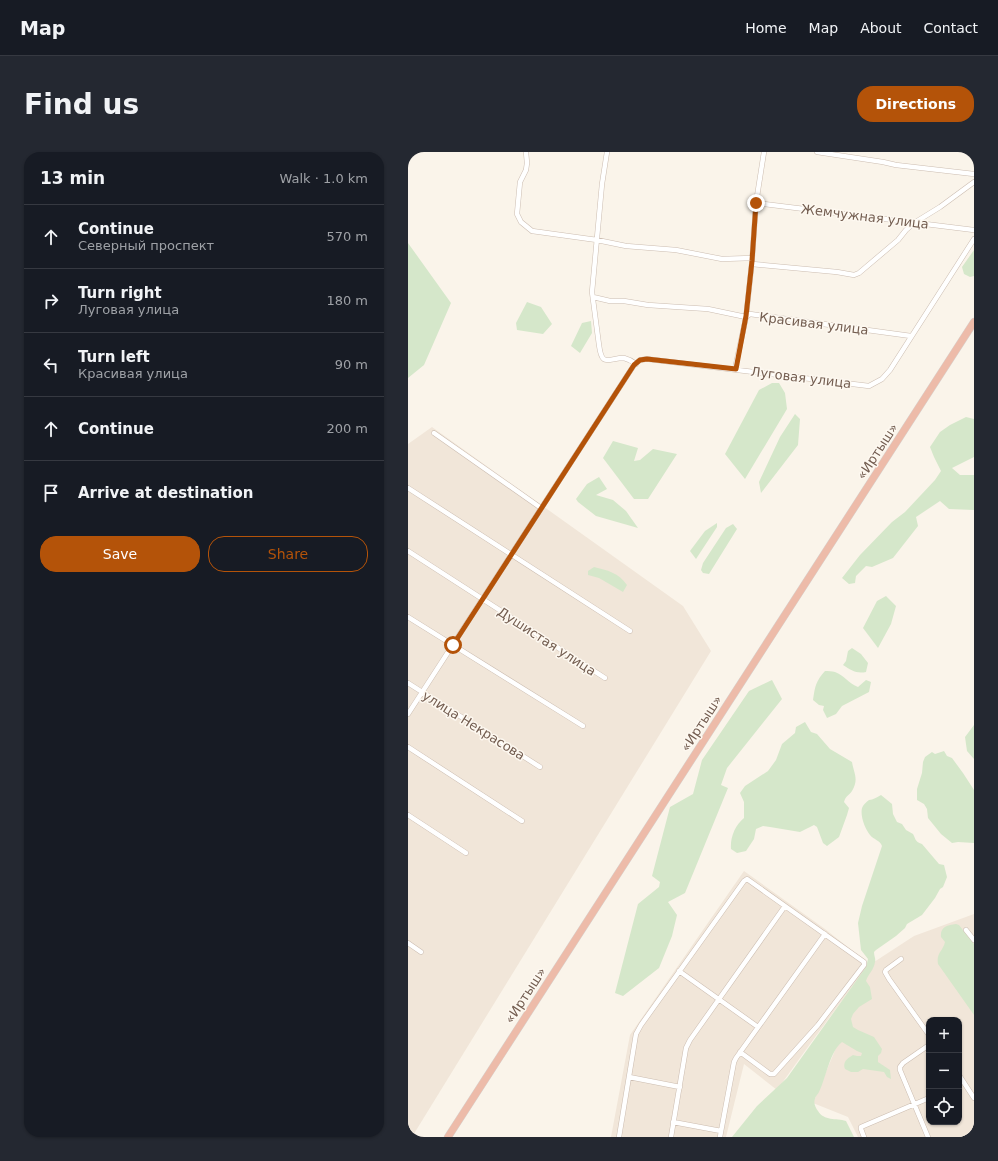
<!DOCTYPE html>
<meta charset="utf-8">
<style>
:root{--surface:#171b24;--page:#242831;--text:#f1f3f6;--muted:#9ea1a6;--line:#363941;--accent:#b45309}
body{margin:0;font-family:"DejaVu Sans",sans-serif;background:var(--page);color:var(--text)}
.controls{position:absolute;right:12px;bottom:12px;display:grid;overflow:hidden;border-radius:8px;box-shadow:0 1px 3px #0004}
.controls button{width:36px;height:36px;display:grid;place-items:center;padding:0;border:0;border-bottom:1px solid var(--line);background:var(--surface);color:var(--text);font:20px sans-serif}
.stop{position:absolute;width:12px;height:12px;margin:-9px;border:3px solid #b45309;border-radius:50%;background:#fff}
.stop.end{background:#b45309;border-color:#fff;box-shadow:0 1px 4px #0008}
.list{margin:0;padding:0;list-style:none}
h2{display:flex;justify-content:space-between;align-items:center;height:52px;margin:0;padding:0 16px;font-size:17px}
h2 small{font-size:13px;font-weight:400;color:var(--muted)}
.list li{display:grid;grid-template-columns:26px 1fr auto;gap:12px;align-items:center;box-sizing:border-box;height:64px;padding:0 16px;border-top:1px solid var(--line)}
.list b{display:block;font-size:15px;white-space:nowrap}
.list p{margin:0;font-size:13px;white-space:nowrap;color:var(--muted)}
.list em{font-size:13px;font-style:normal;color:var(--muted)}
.actions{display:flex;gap:8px;padding:12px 16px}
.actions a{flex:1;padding:9px 0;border:1px solid var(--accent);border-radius:16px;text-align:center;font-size:14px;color:var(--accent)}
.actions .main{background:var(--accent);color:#fff}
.icon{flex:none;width:22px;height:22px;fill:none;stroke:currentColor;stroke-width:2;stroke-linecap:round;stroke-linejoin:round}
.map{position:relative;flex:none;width:566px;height:985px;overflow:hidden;border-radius:16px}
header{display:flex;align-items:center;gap:24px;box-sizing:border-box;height:56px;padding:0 20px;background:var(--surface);border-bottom:1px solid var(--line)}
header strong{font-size:19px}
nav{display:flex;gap:22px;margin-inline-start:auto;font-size:14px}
.intro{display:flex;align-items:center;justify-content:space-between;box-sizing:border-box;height:96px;padding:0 24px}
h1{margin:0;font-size:28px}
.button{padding:10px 18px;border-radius:16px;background:var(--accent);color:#fff;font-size:14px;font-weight:700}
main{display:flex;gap:24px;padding:0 24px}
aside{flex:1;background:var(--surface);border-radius:16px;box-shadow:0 1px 3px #0004}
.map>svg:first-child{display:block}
</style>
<header>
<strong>Map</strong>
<nav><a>Home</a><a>Map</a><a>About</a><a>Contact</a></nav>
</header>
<div class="intro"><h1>Find us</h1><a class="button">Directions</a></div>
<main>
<aside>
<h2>13 min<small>Walk · 1.0 km</small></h2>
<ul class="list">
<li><svg class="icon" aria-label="ahead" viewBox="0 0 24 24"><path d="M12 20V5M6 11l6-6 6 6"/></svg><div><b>Continue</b><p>Северный проспект</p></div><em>570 m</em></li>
<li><svg class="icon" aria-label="right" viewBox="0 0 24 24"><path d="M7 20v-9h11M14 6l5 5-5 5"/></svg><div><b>Turn right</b><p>Луговая улица</p></div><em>180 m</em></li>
<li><svg class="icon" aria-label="left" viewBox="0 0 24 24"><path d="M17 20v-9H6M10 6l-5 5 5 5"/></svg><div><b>Turn left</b><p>Красивая улица</p></div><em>90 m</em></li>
<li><svg class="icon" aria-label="ahead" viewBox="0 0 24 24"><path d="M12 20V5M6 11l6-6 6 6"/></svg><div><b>Continue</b></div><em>200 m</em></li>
<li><svg class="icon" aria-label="arrive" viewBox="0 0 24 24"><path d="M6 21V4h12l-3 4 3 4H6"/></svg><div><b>Arrive at destination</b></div></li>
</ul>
<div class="actions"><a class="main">Save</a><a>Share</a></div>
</aside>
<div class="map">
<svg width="566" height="985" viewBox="0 0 566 985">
<rect width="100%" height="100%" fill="#faf4ea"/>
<path fill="#f1e6d9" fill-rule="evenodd" d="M24,275L275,454L303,499L4,985H0V292Z
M336,719L417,777L461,812L402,892L369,938L336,912L318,985H203L222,883Z
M566,762V985H450L440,965L405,951L463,812L506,784ZM521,868H551V970H521Z"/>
<path fill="#d5e7ca" d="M0,91L43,151L16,213L0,226Z
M566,98V124L562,125L556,122L554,115Z
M119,150L133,155L144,172L135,182L109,178L108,171Z
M183,169L184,181L172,201L163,194L174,171Z
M364,231H371L377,241L379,257L337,327L317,302L351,238Z
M387,262L392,267L390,293L353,341L351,330L372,285Z
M558,265L566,267V305L544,316L552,323H566V358L541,357L532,349L508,365L510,374L485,406L464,415L458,414L448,424L447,431L441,432L434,426L452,403L484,370L497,360L527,328L533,319L526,305L522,295L532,280L542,273Z
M205,289L230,296L226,309L232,308L245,297L269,302L240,347H226L195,306Z
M191,325L199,337L188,343L205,348L218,359L230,376L188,364L170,350L168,347L179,332Z
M309,371V375L288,407L282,399L297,379Z
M325,372L329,377L301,422L295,421L293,418L295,411L318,376Z
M186,415C199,418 211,421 219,433L215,440L191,426L180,423V419Z
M478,444L488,454L483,472L470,496L455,476L469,449Z
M444,496L453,502L460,511L458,520C448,522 443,518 435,513L438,509L440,499Z
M417,519C420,519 424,519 427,520C436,523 441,532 450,535L458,528L463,530L461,540L434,554L428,562L419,566L415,558L416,554L411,553L405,548C407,534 408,529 417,519Z
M364,528L374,547L319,616L313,633L320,636L277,741L260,750L269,763L264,784L251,816L215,844L207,841L230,752L251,735L252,730L244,724L262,655L285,642L294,608L341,539Z
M397,570L403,580L409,582L422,597L444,610C446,622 451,627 444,639C441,644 438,643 436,650L441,656L439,663L431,685L419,694L415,691L409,675L406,673L392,680L362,675L355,674L348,677L346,687L338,699L329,701L323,697C322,686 327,673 336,666V650L332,641L337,634L360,619L368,608L374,592L387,581L388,575Z
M566,573V607L559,599L557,585Z
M536,599L539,604L544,606L555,621L566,638V691L550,690L544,691L533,682L520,666L519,657L516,652L509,648V637L514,621L515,610L517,605L524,600L527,602Z
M473,643L484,652L485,662L489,670L494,672L498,678L505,682C508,687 506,689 514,692L531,712L536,713L539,725L535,735L532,737L527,746L514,763L499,772L497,776L488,784L468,798L466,800C466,804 468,807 467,810C466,818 460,822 458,829L462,835L464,847L451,855L445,862L443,867L445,875L450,878L466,885L474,897L473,901L470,904V910L482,918L483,927L479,925L476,920L455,917L450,920H443L437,917C434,910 440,906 445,903L449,904H453L454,901L449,899L434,890C422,899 418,926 411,940C410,942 407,945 407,947C405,951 408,956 410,959C416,969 428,966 438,969L446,985H324L349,954L379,926L458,815L460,807L453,798L450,771L454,754L474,694C472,688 466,688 462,683C457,677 452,664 454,656C455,653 458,650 461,648C465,648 469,645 473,643Z
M548,772L551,773L566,792V863L530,812C528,801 535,799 537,790L533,785C532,775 539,773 548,772Z"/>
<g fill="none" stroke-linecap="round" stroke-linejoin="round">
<g stroke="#ccbdb1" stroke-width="5.5">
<path id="minor" d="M118,0L119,11L118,18L112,30L109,62L113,70L124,79L189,88L218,94L268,98L314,107L344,106
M199,0L194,32L184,140L191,193C194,216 200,206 216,206C220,207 224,209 228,212
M409,0L475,10L488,13L566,22
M348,51L566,78
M344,112L429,120L446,123L451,121L490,88L498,78L506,71L532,55L566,30
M185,145L202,149H216L240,153L300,157L338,165L344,109L348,51L356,0
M327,217L338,165L342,162L503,184
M26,281L133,356
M0,336L222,479
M0,399L197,526
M0,465L175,574
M0,531L132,615
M0,562L226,213L232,208L239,207L461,234L474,227L482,218L566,87
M0,595L114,669
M0,663L58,701
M558,778L566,788
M0,791L13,800
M493,807L478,818L477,820L481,827L521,883
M271,819L350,875
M551,923L566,946
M221,925L272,935
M265,970L313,979
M211,985L228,882L233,873L336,729L339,727L456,810V813L410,873L366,922H362L332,900
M263,985L278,896L282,888L377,754
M312,985L326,910L328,906L417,782
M456,985L453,977V975L521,946
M520,985L492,918V915L495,911L521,893"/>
</g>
<g stroke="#d8d2ce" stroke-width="8">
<path id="highway" d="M40,985L566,170"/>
</g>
<use href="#minor" stroke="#fff" stroke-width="4.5"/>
<use href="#highway" stroke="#edbba9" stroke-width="7"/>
</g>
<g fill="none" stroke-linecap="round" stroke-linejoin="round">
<path stroke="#b45309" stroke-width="5" d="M45,493L226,213L232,208L239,207L328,217L338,164L344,109L348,51"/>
</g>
<g text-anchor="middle" stroke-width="3" stroke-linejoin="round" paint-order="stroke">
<g font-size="13" fill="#735d50" stroke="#fdf8f0">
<text transform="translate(457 64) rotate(7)" y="5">Жемчужная улица</text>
<text transform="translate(406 171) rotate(7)" y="5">Красивая улица</text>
<text transform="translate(393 225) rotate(7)" y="5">Луговая улица</text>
<text transform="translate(469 299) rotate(-57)" y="5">«Иртыш»</text>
<text transform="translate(139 489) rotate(33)" y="5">Душистая улица</text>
<text transform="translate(293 571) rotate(-57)" y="5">«Иртыш»</text>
<text transform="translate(66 573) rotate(32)" y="5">улица Некрасова</text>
<text transform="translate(117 843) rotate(-57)" y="5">«Иртыш»</text>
</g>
</g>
</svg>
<div class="controls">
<button>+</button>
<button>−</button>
<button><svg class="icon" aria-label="locate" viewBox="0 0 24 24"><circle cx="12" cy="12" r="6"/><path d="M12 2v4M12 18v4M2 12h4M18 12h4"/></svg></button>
</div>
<div class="stop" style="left:45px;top:493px"></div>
<div class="stop end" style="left:348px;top:51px"></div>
</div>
</main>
